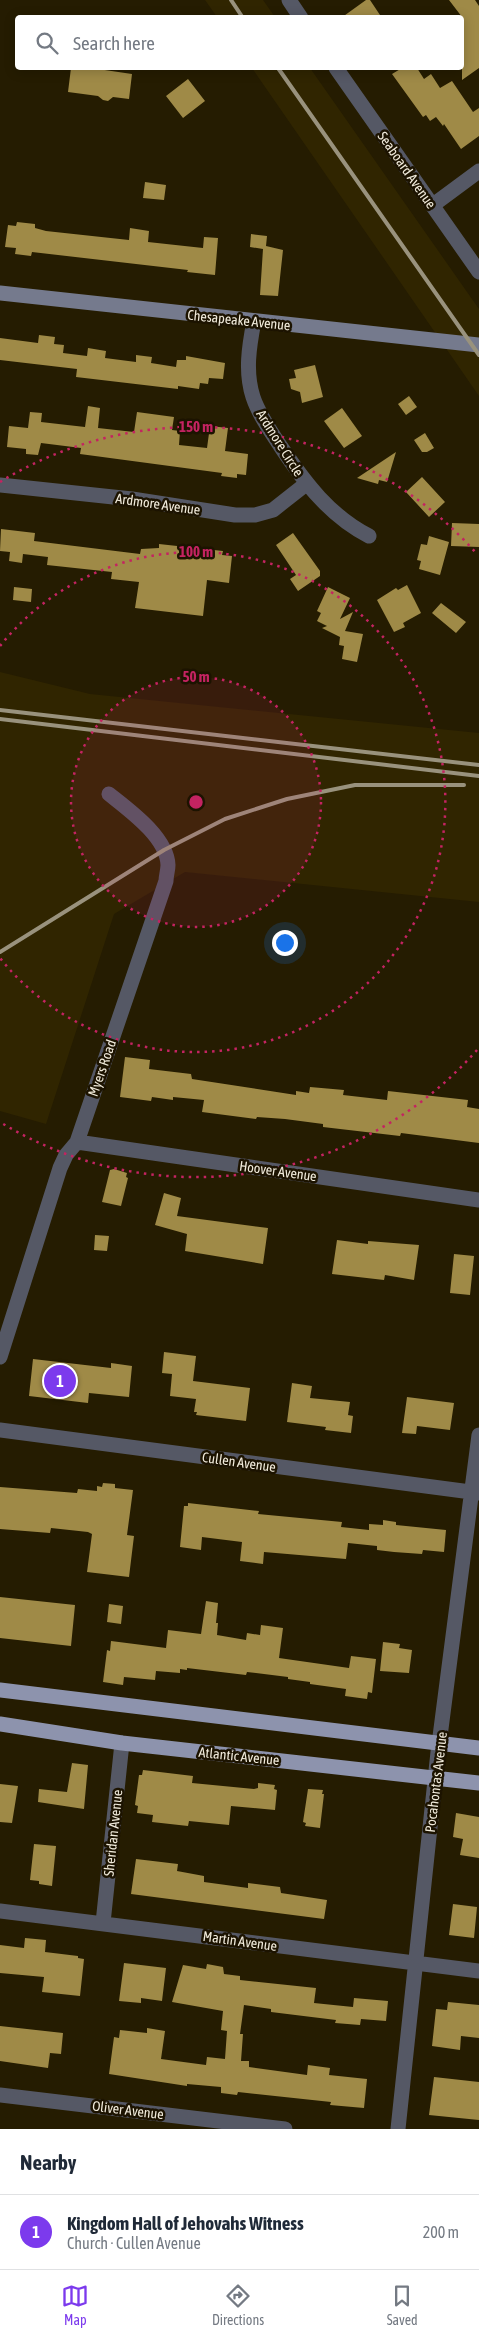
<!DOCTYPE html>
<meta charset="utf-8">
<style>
:root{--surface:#fff;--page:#f6f6f7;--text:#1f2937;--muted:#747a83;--line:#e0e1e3;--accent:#7c3aed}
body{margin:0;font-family:"Asap Condensed",sans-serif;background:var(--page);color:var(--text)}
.you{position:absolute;left:284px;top:942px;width:18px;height:18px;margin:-12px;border:4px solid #fff;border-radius:50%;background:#1a73e8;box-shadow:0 0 0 8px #1a73e833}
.badge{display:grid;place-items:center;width:32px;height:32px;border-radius:50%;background:var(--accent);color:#fff;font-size:16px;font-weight:700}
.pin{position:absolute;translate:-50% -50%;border:2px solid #fff;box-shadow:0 1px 5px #0006}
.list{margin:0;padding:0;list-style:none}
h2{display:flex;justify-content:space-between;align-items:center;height:65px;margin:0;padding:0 20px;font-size:21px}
h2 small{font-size:16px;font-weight:400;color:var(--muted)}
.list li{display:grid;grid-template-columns:32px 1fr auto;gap:15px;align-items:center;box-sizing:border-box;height:75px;padding:0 20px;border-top:1px solid var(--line)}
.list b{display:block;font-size:19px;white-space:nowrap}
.list p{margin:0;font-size:16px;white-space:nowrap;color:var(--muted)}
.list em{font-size:16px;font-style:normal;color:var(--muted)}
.icon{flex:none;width:28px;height:28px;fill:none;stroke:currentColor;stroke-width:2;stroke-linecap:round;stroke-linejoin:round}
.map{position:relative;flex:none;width:479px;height:2129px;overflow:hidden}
.search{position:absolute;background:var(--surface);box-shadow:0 2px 12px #0003;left:15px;right:15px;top:15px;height:55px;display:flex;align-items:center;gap:12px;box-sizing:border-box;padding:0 18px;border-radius:5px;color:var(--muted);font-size:19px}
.sheet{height:140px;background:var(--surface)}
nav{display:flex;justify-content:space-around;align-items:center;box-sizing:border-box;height:70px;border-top:1px solid var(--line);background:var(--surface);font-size:14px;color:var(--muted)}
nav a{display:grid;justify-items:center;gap:2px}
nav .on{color:var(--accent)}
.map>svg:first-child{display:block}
</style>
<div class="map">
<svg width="479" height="2129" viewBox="0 0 479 2129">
<rect width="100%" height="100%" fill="#251c01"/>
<path fill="#302500" d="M205,0H263L275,17H217Z
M252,68H310L479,309V396Z
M0,672L90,694L479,733V902L185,872L114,914L46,1124L0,1111Z"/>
<path fill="#9f8a47" d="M366,0H370L382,18H341Z
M449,0H475L479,6V68L462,80V17Z
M71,68H91L132,74L129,99L113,97L108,101L103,100L98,96L68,92Z
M402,68H417L424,79L431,74L440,88L452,81L473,112L479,108V136L461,149L444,124L443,126L436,117L430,121L426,115L423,117L392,74Z
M188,79L205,101L183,118L166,96Z
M145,182L166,185L164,200L143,198Z
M17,222L35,224V228L46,231L129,240L130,228L149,231L148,242L203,248L204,237L218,238L215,275L187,272L188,270L32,252L31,256L15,254L16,248L5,247L8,225L16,226Z
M251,234L267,236L266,246L283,250L278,296L260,295L263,249L250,247Z
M39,335L55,337L54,344L64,345L63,353L87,356L88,348L106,351L105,358L136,362V355L152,357L151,363L176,367L177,360H186V356L225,363L223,379L209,378L208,384L200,383L199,389L178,386V389L76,377L77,369L0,360V338L38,343Z
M315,365L323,397L302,403L300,392L291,389L289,379L296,378L294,370Z
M409,396L417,407L406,415L398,404Z
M88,406L100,408L98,428L134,432L137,412L174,417L172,430L180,431L179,445L207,448L210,426L228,428L225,451L248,454L246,475L237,474V478L221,476L222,473L80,454L81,448L41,443L38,455L26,454V449L7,447L9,426L28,428L30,412L42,413L41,422L85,427Z
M342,408L362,436L344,448L324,421Z
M425,433L434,448L427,452H422L414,440Z
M396,452L387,482L379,480L378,484L357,478Z
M422,477L445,502L429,517L406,492Z
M452,523L479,524V547L451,546Z
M1,529L35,533L34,541L140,554L141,549L159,548V544L223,551L222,555L232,556L229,583L207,580L203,616L135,608L139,582L111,579L112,572L47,565L48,557L23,554L22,563L9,561L10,552L0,551Z
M293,533L320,571V576L298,591L290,579L296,575L276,545Z
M429,536L449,542L440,575L419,569L421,561L417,560L421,544L427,545Z
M407,585L421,613L403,623L405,627L394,632L377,600L396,588L398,590Z
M14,587L32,589L31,602L13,600Z
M328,587L350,598L340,619L353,612L345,631L363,634L357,662L342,659L344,646L339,645L340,637L322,628L327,626L317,621L321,613L317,611Z
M441,603L466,622L456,633L432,613Z
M125,1057L150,1060L149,1069L191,1074L192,1079L296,1095V1091L309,1093L310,1087L344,1090L343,1095L387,1100L388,1091L468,1100L467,1107L479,1109V1143L401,1133L400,1136L323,1127V1124L285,1119L257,1117L256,1119L202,1112L204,1100L173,1097V1100L152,1097L151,1101L120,1097Z
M114,1169L127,1173L126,1177L128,1178L121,1206L102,1202L110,1170Z
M164,1193L181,1198L177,1216L268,1228L263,1264L185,1251L187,1234L155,1225Z
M95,1235L109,1236L107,1251L94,1250Z
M337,1240L368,1244V1241L419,1245L414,1280L385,1275L384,1280L332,1274Z
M454,1254L474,1256L470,1295L450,1293Z
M164,1352L196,1356L193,1381L250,1388L246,1421L196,1415L197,1412H194L196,1399L170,1396L172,1374L162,1373Z
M33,1359L111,1368V1363L132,1366L129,1397L89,1393L88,1403L29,1396Z
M292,1383L312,1386L310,1398L350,1402L348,1415L353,1416L351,1433L325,1430L326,1427L287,1422Z
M407,1397L454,1403L450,1430L417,1426L416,1434L402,1433Z
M103,1483L115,1484V1488L133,1490L127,1535L134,1536L129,1577L87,1572L92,1534L88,1532L51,1528L50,1533L0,1529V1487L77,1493L78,1489L97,1491V1486L102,1487Z
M188,1503L259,1511L258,1514L342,1522L341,1527L369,1530V1524L383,1525V1520L396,1522V1525L446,1530L444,1552L423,1550L422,1554L394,1552L377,1550V1546L348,1543L346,1559L264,1552L263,1564L240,1561L242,1542L202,1537L201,1550L180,1547L184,1506H188Z
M0,1597L75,1605L71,1646L0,1638Z
M206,1601L218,1603L216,1623H218L217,1635L246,1640L247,1633L260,1635L261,1625L283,1628L279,1658L349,1668L351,1656L376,1659L372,1693L368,1692L367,1699L345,1696L346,1689L310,1684V1682L288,1679V1677L247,1672L246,1675L187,1668V1670L180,1669V1673L156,1671L155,1680L124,1677L123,1685L103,1682L107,1650L110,1651L111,1641L166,1648L168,1630L201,1634Z
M109,1604L123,1606L121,1624L107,1622Z
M383,1642L400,1644L399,1648L412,1650L409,1673L380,1671Z
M72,1763L88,1765L84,1809L38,1802L39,1789L67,1792Z
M143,1770L193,1776L192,1783L254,1789L258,1788V1783L275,1785L274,1789L277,1790L275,1810L231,1806L229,1825L189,1821L188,1826L152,1822L153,1815L137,1813L138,1806L135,1805L139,1775H142Z
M0,1784L18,1786L12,1823L0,1822Z
M308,1789L323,1790L322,1794H324L320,1828L305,1826L306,1823L303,1822Z
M456,1813L479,1817V1858L460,1855L463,1839L453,1837Z
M34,1844L56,1846L52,1886L39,1884V1881L30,1880Z
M136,1859L178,1864L177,1871L204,1876V1882L248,1888V1883L280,1887L281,1893L327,1900L324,1919L131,1894Z
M453,1904L477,1907L474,1938L449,1935Z
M25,1938L46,1940L45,1952L78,1956V1958L84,1959L80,1996L42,1992L44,1977L0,1973V1945L24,1948Z
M124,1963L166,1968L162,2001L141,1998V2003L119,2001Z
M207,1964L223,1967L224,1974L240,1976V1980L316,1988L314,2003L353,2007L354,1998L388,2001L386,2021L361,2019L360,2025L335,2023L336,2020L271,2012V2009L244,2005L240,2034H243L241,2061H249V2067L307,2075L308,2065L330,2068L329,2075L367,2079L364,2108L330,2105L331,2102L238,2092L237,2095L221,2093V2087L187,2084V2086L109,2074L114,2037L119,2038L120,2030L147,2033V2028L165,2031L161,2059L206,2065L207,2057L225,2059L227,2031L221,2030L223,2011L172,2002L183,1965L206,1969Z
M448,2002L479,2005V2038L461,2036L460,2050L432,2046L436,2009L447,2010Z
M0,2026L63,2033L61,2054L50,2053L48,2068L0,2061Z
M434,2077L479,2082V2120L429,2115Z"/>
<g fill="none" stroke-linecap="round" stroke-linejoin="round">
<path stroke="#555865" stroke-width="15" d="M289,0L301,18
M336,68L479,272
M433,205L479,171
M254,321C249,347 245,372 253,397C259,415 271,432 281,447C305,483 330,516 369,536
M0,485L132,499L235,515H255L273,510L306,484
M77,1142L479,1200
M0,1357L60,1168L66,1155L77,1142L166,881C166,876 168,870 168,865C167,837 129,810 109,794
M0,1430L479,1493
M0,1911L479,1971
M103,1923L122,1743
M0,2095L285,2129
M398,2129L438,1752L479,1435"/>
<path stroke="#757a8d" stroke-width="15" d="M0,293L479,345"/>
<path stroke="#8d93ad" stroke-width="15" d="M0,1690L479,1748
M0,1724L122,1743L479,1783"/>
<path stroke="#99927d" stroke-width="4" d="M231,0L243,18
M278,68L479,355
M0,710L479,765
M0,719L479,776
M0,952L164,850L225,819L287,799L355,785H464"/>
</g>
<circle cx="196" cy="802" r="125" fill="#c42361" fill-opacity=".12"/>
<g fill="none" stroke="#c42361" stroke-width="2.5" stroke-dasharray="2.5 5">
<circle cx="196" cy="802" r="125"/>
<path d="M0 646A250 250 0 1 1 0 958"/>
<path d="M477 1050A375 375 0 0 1 0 1122M0 482A375 375 0 0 1 477 554"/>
</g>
<g text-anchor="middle" stroke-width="5" stroke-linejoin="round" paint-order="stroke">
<g font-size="14" fill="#f1ebdb" stroke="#1c1300">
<text transform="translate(407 170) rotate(55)" y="5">Seaboard Avenue</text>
<text transform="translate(239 320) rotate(6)" y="5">Chesapeake Avenue</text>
<text transform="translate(280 443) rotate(58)" y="5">Ardmore Circle</text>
<text transform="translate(158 504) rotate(8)" y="5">Ardmore Avenue</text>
<text transform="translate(102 1068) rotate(-71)" y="5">Myers Road</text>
<text transform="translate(278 1171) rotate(8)" y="5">Hoover Avenue</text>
<text transform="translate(239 1462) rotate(8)" y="5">Cullen Avenue</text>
<text transform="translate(239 1756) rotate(6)" y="5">Atlantic Avenue</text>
<text transform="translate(436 1782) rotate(-83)" y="5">Pocahontas Avenue</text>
<text transform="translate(113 1833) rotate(-84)" y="5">Sheridan Avenue</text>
<text transform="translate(240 1941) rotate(8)" y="5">Martin Avenue</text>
<text transform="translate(128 2110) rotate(7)" y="5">Oliver Avenue</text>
</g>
</g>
<circle cx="196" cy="802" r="8" fill="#c42361" stroke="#1c1300" stroke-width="2.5"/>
<g font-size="15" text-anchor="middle" font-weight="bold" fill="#c42361" stroke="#1c1300" stroke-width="5" stroke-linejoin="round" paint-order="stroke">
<text x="196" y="432">150 m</text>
<text x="196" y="557">100 m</text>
<text x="196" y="682">50 m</text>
</g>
</svg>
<div class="you"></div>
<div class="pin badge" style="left:60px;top:1381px">1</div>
<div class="search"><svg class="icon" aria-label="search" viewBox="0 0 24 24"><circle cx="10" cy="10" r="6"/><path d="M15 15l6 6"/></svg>Search here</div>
</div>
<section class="sheet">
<h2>Nearby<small></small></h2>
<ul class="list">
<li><span class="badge">1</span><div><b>Kingdom Hall of Jehovahs Witness</b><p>Church · Cullen Avenue</p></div><em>200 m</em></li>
</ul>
</section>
<nav>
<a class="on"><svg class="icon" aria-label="map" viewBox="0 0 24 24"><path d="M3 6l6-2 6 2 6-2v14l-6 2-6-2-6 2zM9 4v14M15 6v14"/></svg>Map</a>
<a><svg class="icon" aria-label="directions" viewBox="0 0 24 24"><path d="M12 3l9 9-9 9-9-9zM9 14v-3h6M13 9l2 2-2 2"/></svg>Directions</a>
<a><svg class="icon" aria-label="saved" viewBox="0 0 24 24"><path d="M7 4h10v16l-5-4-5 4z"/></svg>Saved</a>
</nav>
